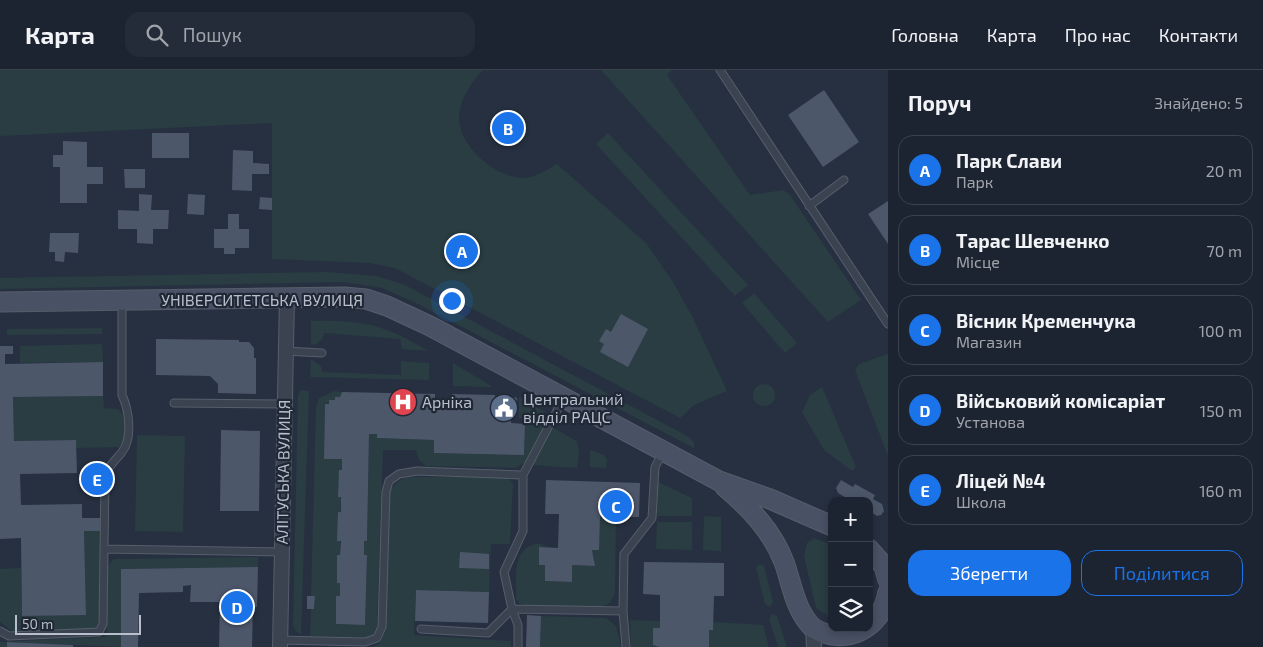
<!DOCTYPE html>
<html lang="uk">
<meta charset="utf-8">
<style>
:root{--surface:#1d2431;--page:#252c39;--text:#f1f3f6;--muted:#a0a4ab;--line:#3b414d;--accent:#1a73e8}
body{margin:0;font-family:"Exo 2",sans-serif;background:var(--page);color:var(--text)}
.controls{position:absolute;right:15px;bottom:15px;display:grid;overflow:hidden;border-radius:10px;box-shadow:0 2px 8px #0003}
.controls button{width:45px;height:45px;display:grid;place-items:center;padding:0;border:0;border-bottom:1px solid var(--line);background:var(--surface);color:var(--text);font:25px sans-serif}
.scale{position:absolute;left:15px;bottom:12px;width:126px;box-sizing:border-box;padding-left:5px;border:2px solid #b8becb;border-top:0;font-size:14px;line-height:18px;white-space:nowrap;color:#b8becb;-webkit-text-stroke:4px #202836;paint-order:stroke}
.you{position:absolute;left:451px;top:230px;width:18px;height:18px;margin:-12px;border:4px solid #fff;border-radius:50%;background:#1a73e8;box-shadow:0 0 0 8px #1a73e833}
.badge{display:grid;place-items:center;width:32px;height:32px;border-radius:50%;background:var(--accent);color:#fff;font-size:16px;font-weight:700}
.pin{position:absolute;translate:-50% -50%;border:2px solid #fff;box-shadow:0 1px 5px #0006}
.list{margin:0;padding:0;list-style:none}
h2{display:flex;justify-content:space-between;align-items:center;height:65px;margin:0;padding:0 20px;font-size:21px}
h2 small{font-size:16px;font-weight:400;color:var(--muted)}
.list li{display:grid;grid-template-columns:32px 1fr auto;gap:15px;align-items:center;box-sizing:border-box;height:70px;margin:0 10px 10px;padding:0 10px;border:1px solid var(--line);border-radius:15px}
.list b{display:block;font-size:19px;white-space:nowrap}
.list p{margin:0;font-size:16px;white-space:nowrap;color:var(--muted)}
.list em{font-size:16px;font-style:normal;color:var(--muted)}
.actions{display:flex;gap:10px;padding:15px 20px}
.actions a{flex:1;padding:11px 0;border:1px solid var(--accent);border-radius:15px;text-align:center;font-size:18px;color:var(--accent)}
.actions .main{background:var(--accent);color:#fff}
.icon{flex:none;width:28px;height:28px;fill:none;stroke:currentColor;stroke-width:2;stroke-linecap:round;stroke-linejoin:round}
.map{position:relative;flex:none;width:888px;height:577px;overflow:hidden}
header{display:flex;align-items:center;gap:30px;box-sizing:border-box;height:70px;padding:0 25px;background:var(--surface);border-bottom:1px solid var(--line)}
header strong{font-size:24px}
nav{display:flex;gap:28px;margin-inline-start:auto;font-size:18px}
.search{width:350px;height:45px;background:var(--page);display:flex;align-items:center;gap:12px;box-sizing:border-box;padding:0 18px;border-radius:15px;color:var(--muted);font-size:19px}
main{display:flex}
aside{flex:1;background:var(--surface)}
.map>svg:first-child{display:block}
</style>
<header>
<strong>Карта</strong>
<div class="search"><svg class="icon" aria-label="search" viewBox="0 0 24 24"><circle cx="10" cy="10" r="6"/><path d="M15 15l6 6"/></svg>Пошук</div>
<nav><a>Головна</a><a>Карта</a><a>Про нас</a><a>Контакти</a></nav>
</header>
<main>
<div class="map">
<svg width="888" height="577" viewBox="0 0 888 577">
<rect width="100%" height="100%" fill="#273041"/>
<path fill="#293d42" d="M0,0H483C450,36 450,66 490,96C499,102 514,109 526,108C538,106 547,100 557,94L646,173L673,212L693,248L727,321L694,335L680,348L395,198L370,193L272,189V53L0,66Z
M601,0H672L667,5L750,125L783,120L790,125L861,230L828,252Z
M608,63L748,215L735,226L596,74Z
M327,202L377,206L405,215L689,367L694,372V378L414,232L382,218L343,212L0,219V208Z
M754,223L797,273L785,283L742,233Z
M311,251C362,250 384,254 428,281L402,279L400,269L324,263L323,268L317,274L311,275Z
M102,258V264L7,265V259Z
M102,274L103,292L20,293V276Z
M888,284V386L855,300L859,294Z
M311,289L321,296L322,302L401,305V291L429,293V310L310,307Z
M453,293L493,317L453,316Z
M753 325a11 11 0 1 1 22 0a11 11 0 1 1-22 0Z
M822,317L856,397L852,401L824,380L802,342L810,325Z
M301,320L309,321L301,565L295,560L293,555L298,325Z
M334,321L342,322L340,327H335V330L325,334L324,389H342V400H339L341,427L340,485H337V512L340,513V526H336V554L365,555L367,485H364V471L367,470L369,364H377V368L434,370V383L524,385L525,354L544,355L525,392L516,398L426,396L419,390L416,380H383L377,553V561L370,568L310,566L311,539H314L315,526H311L316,338L319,328Z
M103,326L104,338L118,339C127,346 128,370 119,377L76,378V370L14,371L13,327Z
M519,327L545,342L544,348H519Z
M552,357L577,371L579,382L577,398L532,395Z
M137,365L185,366L183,462L135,461Z
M590,380L604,385L607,389L606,398L590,397Z
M412,407H503L510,410L513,414L510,474H491L489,522L416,520L414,565L511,571V577H372L379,574L386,560L390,422C395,412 401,408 412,407Z
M658,412L692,428V446H657Z
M600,446L616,447L615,523L610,533L601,537L526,536L519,533L516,529C517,508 511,481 535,474H541L547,477H539L545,495V511L571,512L572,495L595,496L592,480Z
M704,446L721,447V481L703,480Z
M657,452H692V480L656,479Z
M84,461H100L99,548L96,558L87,561L13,562L0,552V499L21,498L22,546L86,544Z
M814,468L832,475V548L816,538L804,486L807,473Z
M258,487V497L121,499V577L8,572L7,577H0V572L105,567L107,562V497L114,489Z
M759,494L764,496L773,532L770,537L765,534L756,498Z
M772,544L777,546L787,577H778L769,549Z
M541,546L606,548L616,556L621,577H540Z
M630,550L660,551V558H653V575L659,577H631Z
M713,552L763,555L769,577H709V560Z"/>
<path fill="#4d576a" d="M824,20L859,72L823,97L788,45Z
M152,63H189V88H152Z
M63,71L87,72V97H103V114H87V133H60V97H53V85H63Z
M233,80L253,81V93L269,94V104H252V121L232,120Z
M124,99H145V118H125Z
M139,124L152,125L151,140H169L168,159H153V174L137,173V159H118V140L139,141Z
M188,124L205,125L204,145L187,144Z
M260,127L272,128V140L259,139Z
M888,131V174L868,144Z
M228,144H239V159H249V178H235V184H224V178H214V159H228Z
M50,163H79L78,183L65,182L64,192L55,191V182H49Z
M621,244L648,259L628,297L600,282L604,274L599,271L606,259L611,262Z
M156,269L239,270V272H249L254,278V288H256V324L218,323V314L210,306L156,305Z
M0,276H13V284H5V294L103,292V326L13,327L14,371L76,370L77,403L20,404L21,435L82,434V448H100V461H84L86,545L22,546L21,468L0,469Z
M342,322L435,324V328L449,329L452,324L495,325V331L509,332L514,327L517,328V344H511V353L525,354L524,385L434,383V370L377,368V364H369L367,471H364V485H367L365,555L336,554V526H340V513H337V485H340L341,471H337L338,442H341V427H338L339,400H342V389H324L325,334H329V330H335V327H340Z
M221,360L260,361L259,441H220Z
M546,410L640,413L639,447L600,446L599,480H592L595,496L572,495V512L545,511V495H539V477L558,478L559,444H545Z
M841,410L853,417L855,414L875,425L873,429L882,434L884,441L881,445L877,446L869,441V431H851L838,423L836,418Z
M460,482L489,484V499L459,498Z
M644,492L724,493V526H714L713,560H709V577H659L653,575V558H660V525L643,524Z
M258,497L257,537H253L252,577H219L220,532H190L191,515L183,516V522L139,523L138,577H121V499Z
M416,520L489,522L488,553L415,551Z
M307,526H315L314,539H307Z
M527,545L541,546L540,577H526Z
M7,572L73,575V577H7Z"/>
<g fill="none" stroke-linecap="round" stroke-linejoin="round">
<g stroke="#565e6b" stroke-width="9">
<path id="lane" d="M720,0L888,254
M809,136L844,110
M122,231V325C129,340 133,368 122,382C115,391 108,396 105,408L104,479L282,482
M285,281L322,283
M174,333L284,334
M421,559L488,563L512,539L504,502L523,461V405
M0,561L9,566L99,562L103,554L104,479
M280,570L365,572L377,568L382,557L386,422L389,411L399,404L417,401L523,405L563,329
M518,577V555L512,539L623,541
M626,577L623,541L624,484L652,448L655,397L663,382"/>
</g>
<g stroke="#565e6b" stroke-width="16">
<path id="street" d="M813,558L814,577
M280,577L287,227"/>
</g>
<g stroke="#565e6b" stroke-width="21">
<path id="secondary" d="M0,232L344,227L366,229L387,236L430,256L719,411L770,429L832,456
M725,417C750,438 772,461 784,492C792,514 795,541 813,558C845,577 882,559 888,522
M869,479L884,496L888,510"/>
</g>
<use href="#lane" stroke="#3b4351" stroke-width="7"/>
<use href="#street" stroke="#3b4351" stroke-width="14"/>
<use href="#secondary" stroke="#495164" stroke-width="19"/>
</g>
<defs>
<g id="hospital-disc" transform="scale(1.4375)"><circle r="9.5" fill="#e0444e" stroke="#202836"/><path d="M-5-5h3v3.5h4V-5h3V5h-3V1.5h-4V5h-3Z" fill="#fff"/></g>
<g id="civic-disc" transform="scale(1.4375)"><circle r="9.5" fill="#5c6f8a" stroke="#202836"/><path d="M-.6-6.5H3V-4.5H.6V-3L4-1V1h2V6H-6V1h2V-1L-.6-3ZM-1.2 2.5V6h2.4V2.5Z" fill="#fff"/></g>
</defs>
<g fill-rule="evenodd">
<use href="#hospital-disc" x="403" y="332"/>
<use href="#civic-disc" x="504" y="338"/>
</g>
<g text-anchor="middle" stroke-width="4.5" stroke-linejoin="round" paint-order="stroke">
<g font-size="16" fill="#b8becb" stroke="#202836">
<text x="262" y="236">УНІВЕРСИТЕТСЬКА ВУЛИЦЯ</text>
<text transform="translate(283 402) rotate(-89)" y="6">АЛІТУСЬКА ВУЛИЦЯ</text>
</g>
<g font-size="16" fill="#b8becb" stroke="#202836" text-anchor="start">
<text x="523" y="335">Центральний<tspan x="523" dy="18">відділ РАЦС</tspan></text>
<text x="422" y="338">Арніка</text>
</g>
</g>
</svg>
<div class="controls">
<button>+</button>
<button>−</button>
<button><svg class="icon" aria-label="layers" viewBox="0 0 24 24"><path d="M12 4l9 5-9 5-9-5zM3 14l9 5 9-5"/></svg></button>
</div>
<div class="scale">50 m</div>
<div class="you"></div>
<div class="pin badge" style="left:462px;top:181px">A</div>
<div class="pin badge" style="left:508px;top:58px">B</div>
<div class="pin badge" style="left:616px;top:436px">C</div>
<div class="pin badge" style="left:237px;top:537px">D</div>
<div class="pin badge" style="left:97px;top:409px">E</div>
</div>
<aside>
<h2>Поруч<small>Знайдено: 5</small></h2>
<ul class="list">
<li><span class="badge">A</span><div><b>Парк Слави</b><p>Парк</p></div><em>20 m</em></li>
<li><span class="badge">B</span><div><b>Тарас Шевченко</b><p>Місце</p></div><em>70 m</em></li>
<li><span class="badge">C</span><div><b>Вісник Кременчука</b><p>Магазин</p></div><em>100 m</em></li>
<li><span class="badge">D</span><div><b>Військовий комісаріат</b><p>Установа</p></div><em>150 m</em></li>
<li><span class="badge">E</span><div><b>Ліцей №4</b><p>Школа</p></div><em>160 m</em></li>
</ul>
<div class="actions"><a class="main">Зберегти</a><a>Поділитися</a></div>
</aside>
</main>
